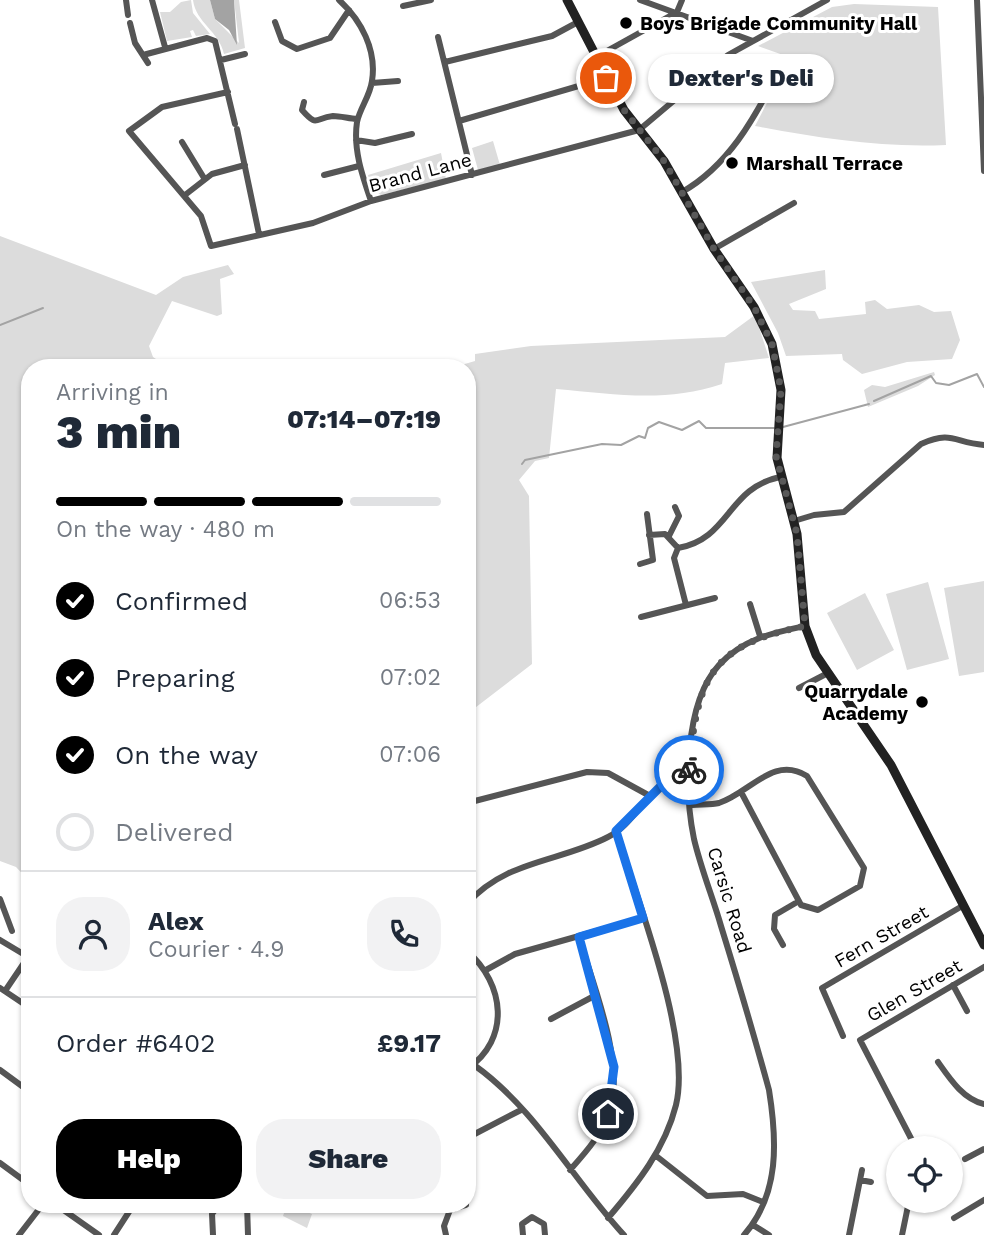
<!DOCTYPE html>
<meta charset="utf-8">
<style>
:root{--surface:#fff;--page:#f2f2f3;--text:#1f2937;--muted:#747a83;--line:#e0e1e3;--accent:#000}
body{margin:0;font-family:"Work Sans",sans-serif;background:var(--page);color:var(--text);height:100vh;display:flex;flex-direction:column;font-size:26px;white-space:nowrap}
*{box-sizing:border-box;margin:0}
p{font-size:23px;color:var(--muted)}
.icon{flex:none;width:38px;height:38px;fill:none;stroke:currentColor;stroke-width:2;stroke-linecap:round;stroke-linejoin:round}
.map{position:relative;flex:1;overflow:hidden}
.side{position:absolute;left:21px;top:359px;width:455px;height:854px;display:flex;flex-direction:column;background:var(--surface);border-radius:28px;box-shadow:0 2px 5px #0004}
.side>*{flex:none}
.controls{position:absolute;left:886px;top:1136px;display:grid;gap:14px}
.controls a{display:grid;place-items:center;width:77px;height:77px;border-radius:50%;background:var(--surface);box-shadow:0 2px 5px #0004;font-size:35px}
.pin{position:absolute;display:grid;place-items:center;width:60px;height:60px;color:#fff;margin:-30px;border:4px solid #fff;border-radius:50%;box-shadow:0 2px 7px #0007}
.courier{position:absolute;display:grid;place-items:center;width:70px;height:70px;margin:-35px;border:5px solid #1a73e8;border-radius:50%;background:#fff;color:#222;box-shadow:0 2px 9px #0007}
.bubble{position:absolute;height:49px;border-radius:24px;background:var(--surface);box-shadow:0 2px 5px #0004;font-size:23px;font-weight:800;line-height:49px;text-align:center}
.overview em{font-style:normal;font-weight:800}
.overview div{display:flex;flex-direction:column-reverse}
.overview{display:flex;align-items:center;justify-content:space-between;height:119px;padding:0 35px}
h1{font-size:46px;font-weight:800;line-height:52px}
.bar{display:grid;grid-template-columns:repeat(4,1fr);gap:10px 7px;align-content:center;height:84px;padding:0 35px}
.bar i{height:9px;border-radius:5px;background:var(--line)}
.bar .on{background:var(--accent)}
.bar p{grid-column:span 4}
.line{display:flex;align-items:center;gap:18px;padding:0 35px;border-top:2px solid var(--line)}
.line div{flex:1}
.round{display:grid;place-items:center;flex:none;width:74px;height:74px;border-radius:28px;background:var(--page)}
ol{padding:0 35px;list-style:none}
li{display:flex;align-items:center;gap:21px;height:77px}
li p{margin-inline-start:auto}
li .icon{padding:7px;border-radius:50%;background:var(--accent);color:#fff;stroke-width:4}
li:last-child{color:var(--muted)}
li i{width:38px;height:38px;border:4px solid var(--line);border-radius:50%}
.button{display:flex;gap:14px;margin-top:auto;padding:14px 35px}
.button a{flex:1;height:80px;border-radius:28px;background:var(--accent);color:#fff;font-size:28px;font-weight:800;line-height:80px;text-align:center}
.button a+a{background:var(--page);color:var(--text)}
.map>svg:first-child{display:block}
.green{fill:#dcdcdc}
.water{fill:#a3a3a3}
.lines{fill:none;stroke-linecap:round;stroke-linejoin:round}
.stream{stroke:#a3a3a3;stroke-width:2}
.minor{stroke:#555;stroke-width:6}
.secondary{stroke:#222;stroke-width:9}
.done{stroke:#595959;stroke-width:7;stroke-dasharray:0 12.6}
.route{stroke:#1a73e8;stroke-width:9}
.poi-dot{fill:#000;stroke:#fff;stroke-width:2.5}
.labels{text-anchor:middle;stroke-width:6;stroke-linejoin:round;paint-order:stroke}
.poi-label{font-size:19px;font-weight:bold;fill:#000;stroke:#fff;text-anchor:start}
.street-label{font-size:19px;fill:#000;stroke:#fff}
</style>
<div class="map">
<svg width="984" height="1235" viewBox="0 0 984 1235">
<rect width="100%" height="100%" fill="#fff"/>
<path class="green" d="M191,0L193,13L210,34L196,36L193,30L190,31L192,37L167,41L160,12H170L181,2Z
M193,0H210L215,19L239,43L234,0H239L245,48L224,54C219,31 196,23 193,0Z
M854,4L938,7L946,145C881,148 819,138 755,126L781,76L786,56L758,46L832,7Z
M493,141L500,165L478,170L472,148Z
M441,153L446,179L381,195L372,189L368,175Z
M0,236L156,295L183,277L228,265L234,274L220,279L222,314L217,316L172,301L149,346L153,357L168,367L30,368V882L16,867L0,861Z
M825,270L826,289L789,304L793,310L815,311L819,319L866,314L865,302L875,300L887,309L919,305L934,312L951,311L960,340L952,359L907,362L862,374L843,360L842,354L786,356L778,333L751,282Z
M755,315L769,358L725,363L722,384C665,403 615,394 556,389L549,458L535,461L519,480L529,496L532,664L467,714V368H451L475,361V354L531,346L725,337Z
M934,372L935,375L918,386L868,407L864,390L872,385L885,387Z
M984,581V672L959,676L944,588Z
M928,582L949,659L907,670L886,594Z
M865,593L894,650L857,670L827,613Z
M287,1204L312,1214L307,1228L283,1216Z"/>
<path class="water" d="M210,0H234L237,45L229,30L215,19Z"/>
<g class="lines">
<path class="stream" d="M0,325L43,308
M874,401L931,376L936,383L949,385L977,374L984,387
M783,427L869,404
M522,464L525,460L602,444L621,445L639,436L645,438L648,428L659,422L682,430L699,421L706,428H774"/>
<path class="minor" d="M126,0L128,15
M152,0L165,47
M339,0C361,20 377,50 372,81C370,96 360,108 357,122C353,149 362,175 371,201
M640,0L753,41
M977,0L984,171
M403,6L431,0
M275,22L282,41L297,49L330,38L349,10
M130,23L135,43L148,63
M438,37L472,175
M143,55L207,38L215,41L235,124
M596,57L677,12L682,0
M221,60L245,54
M445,62L552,36L578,22
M372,83L398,81
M228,92L162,107L129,131L201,216L211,246L313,223L371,201L639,130L728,55L827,0
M304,102L302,110C318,128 314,118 333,116C341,116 350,119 357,119
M459,121L606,78
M237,129L259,234
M356,140L375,143L412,134
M182,142L204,178
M324,175L359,166
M682,192C728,166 754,119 777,74
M185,195L212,174L245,165
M714,249L794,203
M794,521L814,515L844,512L921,444C953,430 954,443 984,445
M649,535L665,534L678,548
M669,536L679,516L675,507
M640,564L653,560L647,514
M750,604L760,636
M686,605L674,558L678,548C730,539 727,488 780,477
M641,617L715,598
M799,688L828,673
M467,803L587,772L608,773L650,796
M692,805C700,804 711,805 719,803C750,793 773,755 807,776L864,868L860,886L818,910L801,905L741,792
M0,899L12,931
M467,904C505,860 560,862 608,837C641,821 645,779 688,780
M0,940L30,958
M783,945L774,929L775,915L799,901
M467,951C505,984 511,1039 467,1069
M486,970L515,954L643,918
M953,985L967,1011
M0,988L30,1008
M5,991L28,957
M551,1019L596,995
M843,1036L822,988L964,905
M938,1062C950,1079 963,1099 984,1104
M474,1065C536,1109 573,1180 624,1235
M0,1070L30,1092
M467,1138L521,1110
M916,1148L860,1040L984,967
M655,1155L707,1196L743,1194L763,1202
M965,1159L984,1149
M0,1163L30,1185
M570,1170C587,1151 604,1132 611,1106C623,1057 593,985 579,937
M860,1180L871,1182
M55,1204L99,1235
M247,1204L248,1235
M608,1218C637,1184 665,1149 676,1105C692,1039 637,899 616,831
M954,1218L984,1200
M753,1225L769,1235
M19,1235L43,1204
M114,1235L134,1204
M213,1235L212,1214L220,1204
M446,1235L444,1226L450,1210L466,1205
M523,1235L522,1224L532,1217L544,1224L545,1235
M744,1235C780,1194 777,1140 769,1090C754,1035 738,981 721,926C713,898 701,869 694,839C684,791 684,703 719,665C743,639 772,633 805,626
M849,1235L862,1170
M902,1235L909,1201"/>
<path class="secondary" d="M567,0L624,110L664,161L714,249L754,307L772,344L781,390L777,458L797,534L805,626L816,655L891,765L984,945"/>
</g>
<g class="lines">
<path class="done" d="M606,78L624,110L664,161L714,249L754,307L772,344L781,390L776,456L797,534L805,626C710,645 697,678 689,770"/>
<path class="route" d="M608,1114L614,1067L579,937L643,918L616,831L663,784L688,780L689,770"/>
</g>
<g class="poi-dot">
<circle cx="626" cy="23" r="7"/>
<circle cx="732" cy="163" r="7"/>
<circle cx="922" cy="702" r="7"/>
</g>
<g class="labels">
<g class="poi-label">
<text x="640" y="30">Boys Brigade Community Hall</text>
<text x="746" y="170">Marshall Terrace</text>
<text x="908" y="698" text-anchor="end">Quarrydale<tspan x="908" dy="22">Academy</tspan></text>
</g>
<g class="street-label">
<text transform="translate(420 172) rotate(-15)" y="7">Brand Lane</text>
<text transform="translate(730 900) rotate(73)" y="7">Carsic Road</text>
<text transform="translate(881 936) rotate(-30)" y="7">Fern Street</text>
<text transform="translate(914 990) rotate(-30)" y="7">Glen Street</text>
</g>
</g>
</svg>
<div class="controls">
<a><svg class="icon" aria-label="locate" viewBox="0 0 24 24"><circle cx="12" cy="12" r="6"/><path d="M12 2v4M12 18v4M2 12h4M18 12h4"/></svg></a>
</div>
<div class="pin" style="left:606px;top:78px;background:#ea580c"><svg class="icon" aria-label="bag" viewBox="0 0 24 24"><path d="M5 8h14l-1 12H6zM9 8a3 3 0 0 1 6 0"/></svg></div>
<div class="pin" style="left:608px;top:1114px;background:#1f2937"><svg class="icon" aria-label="home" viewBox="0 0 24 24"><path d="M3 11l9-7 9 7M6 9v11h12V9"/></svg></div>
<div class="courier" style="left:689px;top:770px"><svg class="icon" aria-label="bike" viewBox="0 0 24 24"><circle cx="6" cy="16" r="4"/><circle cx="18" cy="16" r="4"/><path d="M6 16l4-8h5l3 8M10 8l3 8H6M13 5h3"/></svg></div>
<div class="bubble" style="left:648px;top:54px;width:186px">Dexter's Deli</div>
<section class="side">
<div class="overview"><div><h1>3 min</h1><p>Arriving in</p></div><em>07:14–07:19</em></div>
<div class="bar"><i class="on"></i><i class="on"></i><i class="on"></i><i></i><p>On the way · 480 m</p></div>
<ol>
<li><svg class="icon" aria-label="check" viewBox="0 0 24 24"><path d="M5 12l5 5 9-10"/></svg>Confirmed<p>06:53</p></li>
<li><svg class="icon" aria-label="check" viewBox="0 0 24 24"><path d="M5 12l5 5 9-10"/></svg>Preparing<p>07:02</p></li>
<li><svg class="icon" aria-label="check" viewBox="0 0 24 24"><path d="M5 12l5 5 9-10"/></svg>On the way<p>07:06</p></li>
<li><i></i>Delivered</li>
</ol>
<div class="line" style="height:126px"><a class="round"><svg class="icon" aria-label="person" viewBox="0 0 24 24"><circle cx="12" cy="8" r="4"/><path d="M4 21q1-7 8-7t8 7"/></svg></a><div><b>Alex</b><p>Courier · 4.9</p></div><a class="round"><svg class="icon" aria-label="phone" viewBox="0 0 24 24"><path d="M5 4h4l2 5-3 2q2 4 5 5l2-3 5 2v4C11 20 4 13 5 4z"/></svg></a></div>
<div class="line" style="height:91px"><div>Order #6402</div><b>£9.17</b></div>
<div class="button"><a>Help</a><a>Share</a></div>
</section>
</div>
